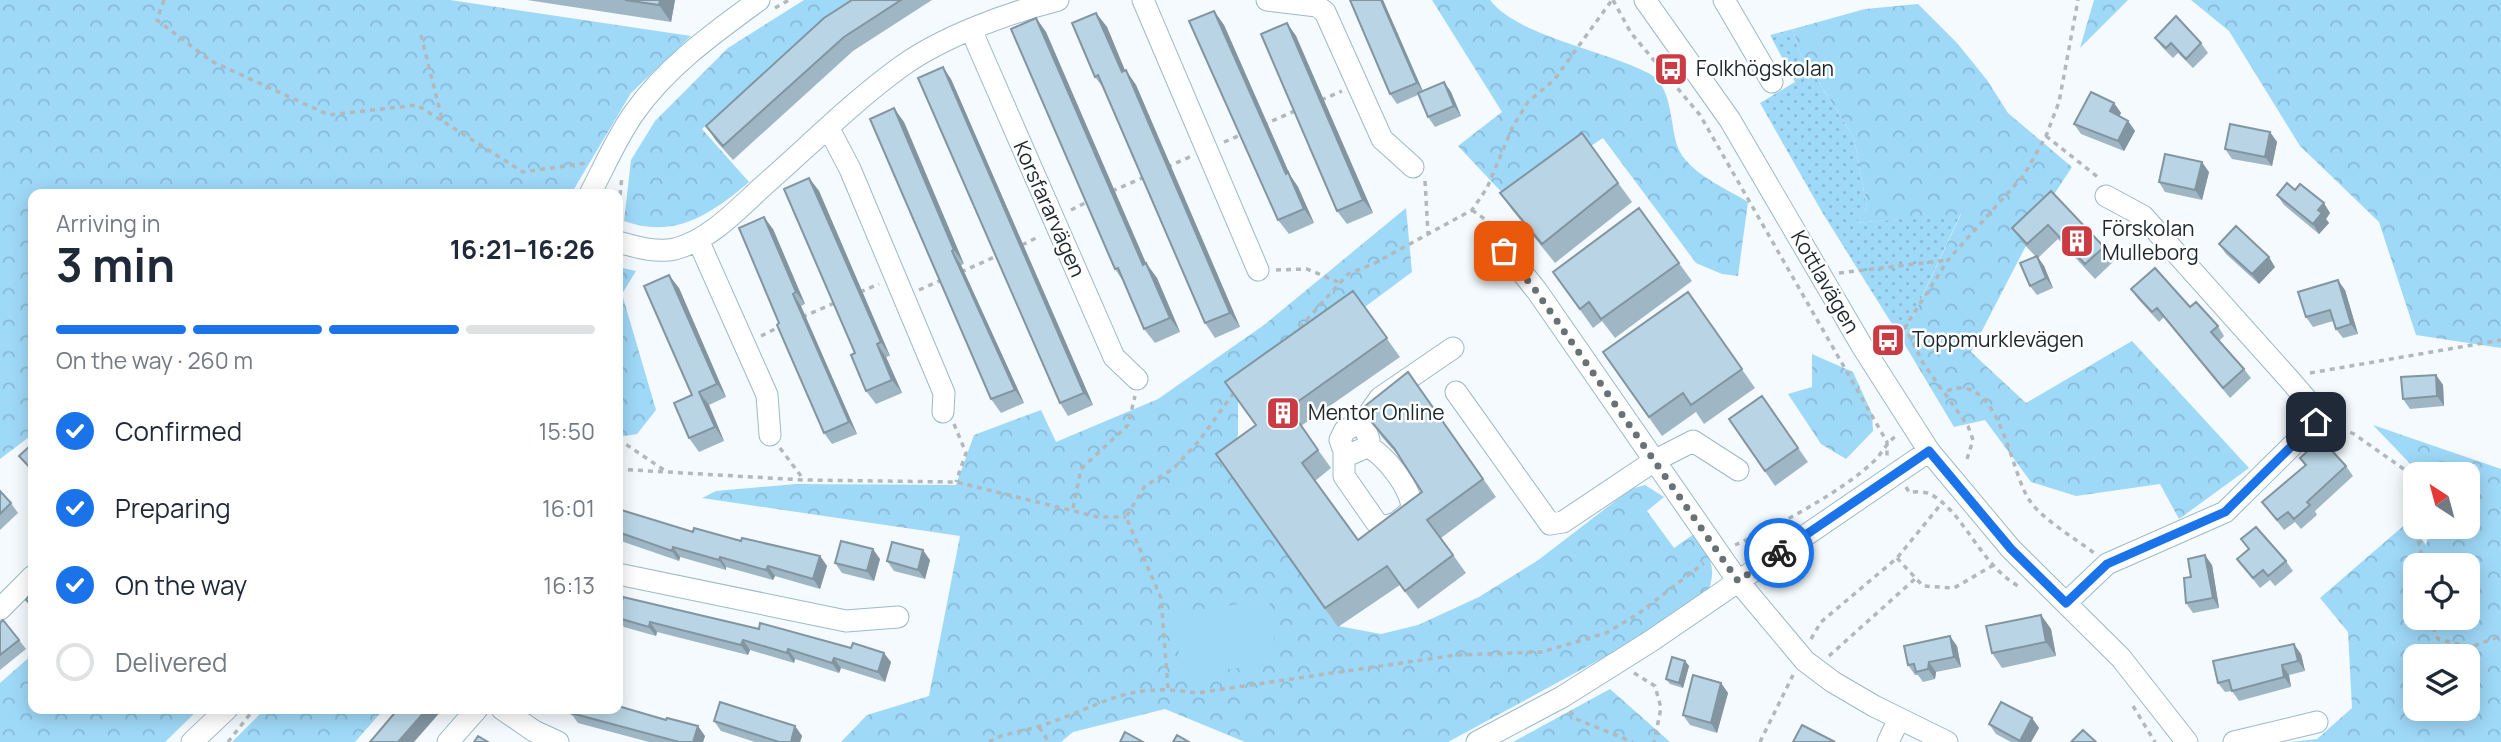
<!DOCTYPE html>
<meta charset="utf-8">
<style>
:root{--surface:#fff;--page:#f2f2f3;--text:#1f2937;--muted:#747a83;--line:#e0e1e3;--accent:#1a73e8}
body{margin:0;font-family:Manrope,sans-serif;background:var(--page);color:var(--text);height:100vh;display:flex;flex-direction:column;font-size:26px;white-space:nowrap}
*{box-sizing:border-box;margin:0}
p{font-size:23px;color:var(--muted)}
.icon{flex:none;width:38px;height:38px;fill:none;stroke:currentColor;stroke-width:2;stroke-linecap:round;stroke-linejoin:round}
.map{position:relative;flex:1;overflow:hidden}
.side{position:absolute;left:28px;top:189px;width:595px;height:525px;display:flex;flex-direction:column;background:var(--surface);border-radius:14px;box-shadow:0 4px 18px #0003}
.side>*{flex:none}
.needle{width:46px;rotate:324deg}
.buttons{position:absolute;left:2403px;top:462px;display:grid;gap:14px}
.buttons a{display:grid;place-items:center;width:77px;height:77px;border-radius:14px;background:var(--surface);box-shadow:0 4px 18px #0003;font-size:35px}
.pin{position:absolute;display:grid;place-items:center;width:60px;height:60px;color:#fff;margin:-30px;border-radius:14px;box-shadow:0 4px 10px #0006}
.courier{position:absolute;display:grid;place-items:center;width:70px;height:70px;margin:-35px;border:5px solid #1a73e8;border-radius:50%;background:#fff;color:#222;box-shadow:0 2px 9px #0007}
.overview em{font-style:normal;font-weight:700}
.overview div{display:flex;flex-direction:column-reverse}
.overview{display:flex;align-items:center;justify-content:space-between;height:119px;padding:0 28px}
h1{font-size:46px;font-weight:700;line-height:52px}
.bar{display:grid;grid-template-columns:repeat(4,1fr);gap:10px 7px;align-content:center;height:84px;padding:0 28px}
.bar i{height:9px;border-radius:5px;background:var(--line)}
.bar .on{background:var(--accent)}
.bar p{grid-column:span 4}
ol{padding:0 28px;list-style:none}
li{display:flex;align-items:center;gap:21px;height:77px}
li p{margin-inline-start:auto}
li .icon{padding:7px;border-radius:50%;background:var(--accent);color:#fff;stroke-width:4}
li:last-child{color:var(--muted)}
li i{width:38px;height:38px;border:4px solid var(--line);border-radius:50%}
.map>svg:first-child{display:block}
.grass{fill:url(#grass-dots)}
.forest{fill:url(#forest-crowns);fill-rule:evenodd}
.pitch{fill:#9fd9f8}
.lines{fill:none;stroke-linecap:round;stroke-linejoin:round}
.minor-casing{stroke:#9db9c8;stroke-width:23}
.path{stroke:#b1b9bd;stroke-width:3.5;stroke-dasharray:5 5;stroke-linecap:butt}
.minor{stroke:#fff;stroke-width:21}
.wall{fill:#9fb7c5}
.shaded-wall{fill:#8295a0}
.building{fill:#b9d5e5;stroke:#8295a0;stroke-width:2}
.done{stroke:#687276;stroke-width:7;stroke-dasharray:0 12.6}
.route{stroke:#1a73e8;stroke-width:9}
.labels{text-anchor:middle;stroke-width:5;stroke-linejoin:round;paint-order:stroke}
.poi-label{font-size:21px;fill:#1d282e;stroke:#fff;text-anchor:start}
.street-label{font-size:21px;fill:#1d282e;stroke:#fff}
</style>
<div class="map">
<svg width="2501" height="742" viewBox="0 0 2501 742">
<defs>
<pattern id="grass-dots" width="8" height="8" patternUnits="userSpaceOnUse" patternTransform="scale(1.75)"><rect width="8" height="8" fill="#9fd9f8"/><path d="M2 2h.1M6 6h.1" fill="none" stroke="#88bad5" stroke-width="1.8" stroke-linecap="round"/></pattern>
<pattern id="forest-crowns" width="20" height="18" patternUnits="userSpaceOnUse" patternTransform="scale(1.75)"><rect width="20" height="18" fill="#9fd9f8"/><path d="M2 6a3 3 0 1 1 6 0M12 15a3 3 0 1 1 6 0" fill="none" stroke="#88bad5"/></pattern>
</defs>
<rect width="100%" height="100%" fill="#f4fafd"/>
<path class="grass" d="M1793,29L1799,51L1854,138L1867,208L1857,223L1961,213L1902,340L1822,212L1760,103L1795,82L1770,35Z"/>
<path class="forest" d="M0,0H450L691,36L631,93L571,194H33V434L0,459Z
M804,0H859L825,21L702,129L749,182C710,215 675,239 624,221L631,160L655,121L728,48Z
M1432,0H1490C1518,37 1609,51 1650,74C1675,88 1669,133 1680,152C1693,175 1727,189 1748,202L1738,276L1722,274L1696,263L1603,138L1509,200L1458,146L1502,112Z
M2094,0H2128L2080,48Z
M2191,0H2501V348L2416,335L2379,222L2300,146L2229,31Z
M1918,4L1957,43L1987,80L2008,113L2072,167L2047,205L1971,352L2026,403L2132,341L2249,468L2179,519L2160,484L2076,496L2031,482L1985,420L1954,427L1902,340L1961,214L1856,223L1867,208L1854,138L1799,51L1793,29L1865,9Z
M1406,208L1412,272L1238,401V435L1229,473L1338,626L1381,634L1418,625L1479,597L1537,561L1631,489L1645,485L1664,497L1647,511L1674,548L1694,534C1710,554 1718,569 1707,594L1612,653L1448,742H1245L1165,709L1073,732L1061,742H841L867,715L929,696L960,536L702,498L716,491L796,484L956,485L974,435L1041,410L1056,442L1158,399L1264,325Z
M618,267L636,271L622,294L656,410L637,434L618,437Z
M1812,354L1853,372L1872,414L1873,431L1846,459L1821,444L1788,394L1812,387Z
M2373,425L2501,469V742H2291L2317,739L2352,708L2348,632L2320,598L2408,522L2426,545L2431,527H2468V474H2420ZM2415,565H2468V618H2415ZM2415,656H2468V709H2415Z
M33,654V709H199L165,742H0V683Z
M1610,689L1670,742H1513Z
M265,709H384L355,742H232Z"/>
<path class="pitch" d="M1269,600L1277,663L1182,675L1173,613Z"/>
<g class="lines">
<g class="minor-casing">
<path id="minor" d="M1143,0L1258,270
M1267,0L1317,6L1325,12L1382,139L1413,167
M1645,0L1730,120L1862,346L1929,451L2011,549L2121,658L2187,742
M1724,0L1772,82
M972,32L1114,357L1137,379
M829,129L850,169L944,393L943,412
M590,194C604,167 617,137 634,113C667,66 714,33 759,0
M698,240L767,395L770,435
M618,242C636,247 656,253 675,249C709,240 736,211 761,188C808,147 852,102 902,66C944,36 1008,13 1058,0
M1505,251L1537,291L1738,581L1805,661L1833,682L1874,706L1947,742
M1456,392L1550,524L1563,522L1654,461L1693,441L1738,470
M1363,422L1369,440L1367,447L1351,454L1344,451L1340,440L1345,430L1363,422L1380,398L1453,348
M1344,451V476L1376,522L1383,527L1396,523L1411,511C1416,494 1383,451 1367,447
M618,574L846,621L898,617
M2066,603L2107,564L2225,512L2316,422L2307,400L2289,379L2143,216L2106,196
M0,609L33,576
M502,709L534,731L558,742
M192,742L227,709
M448,742L477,709
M1477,742L1562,697L1651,641L1929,451
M1888,742L1899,719
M2234,742L2317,722"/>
</g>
<path class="path" d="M164,0L157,20L211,61L329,115L417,105L523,172L586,163
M1613,0L1631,33L1700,115L1887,442V457
M775,8L789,0
M421,35L442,119
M1321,100L1342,91
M1263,125L1297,110
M2046,136L2099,178
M1224,142L1243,134
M1167,167L1192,156
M1425,181L1428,233
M1112,191L1147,176
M1071,210L1089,201
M1472,210L1493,225L1498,235
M618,215L622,176
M1022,245L1040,236
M1276,270L1307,269L1338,282
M961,272L999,255
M1839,273L1948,260
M919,290L944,279
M860,292L879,284
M802,317L837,302
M1293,335L1348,274L1375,263L1472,210L1487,188L1513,126L1528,102L1554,80L1612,0
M761,336L779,327
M1878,339L1905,327
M2310,373L2501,340
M1947,391C2000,369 2010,474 2030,501C2042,519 2076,539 2094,553
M954,424L966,453L956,482
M2332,424L2354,434L2415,477
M618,439L667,472L804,480L956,482L1098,517H1126
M780,448L804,480
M1967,459L1973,440L1968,426L1923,363L1905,327L1948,260L2024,175L2046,136L2059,102L2078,0
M618,469L665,472
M1906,487L1909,492C1915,492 1924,491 1930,494C1965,512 1981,568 2022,588
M1073,508L1081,469L1128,425L1135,396
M1735,545C1774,528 1841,492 1872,463C1882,454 1886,443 1897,435
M1897,558L1923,586L1954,588L1992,566
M2419,565L2421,550L2417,537L2421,527
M2429,618L2438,639L2471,647L2501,636
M1811,639L1821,622L1897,558L1942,503
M1829,656L1916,578
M1634,673L1655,686L1661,708L1654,742
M1168,688L1161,598L1126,517L1145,486L1173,469L1199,441L1235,391
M2133,706L2155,742
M1570,711L1576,719L1633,742
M1039,727L1049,742
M228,742L254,709
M989,742C1005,732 1023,732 1040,726C1102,706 1126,681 1196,693L1456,655L1542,652L1606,633L1638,614L1704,563
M1760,742L1793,675"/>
<use href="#minor" class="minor"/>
</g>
<path class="wall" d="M527,0H675L671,22Z
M852,0H932L853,51L733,160L716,141L706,126Z
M1383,0L1423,91L1444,82L1451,92L1461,116L1435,127L1428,117L1418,95L1397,104L1390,94Z
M1214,11L1224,25L1290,175L1298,187L1314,223L1289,234L1278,220Z
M1096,13L1107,27L1125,71L1136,85L1240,327L1215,338L1205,323L1105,90L1095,77Z
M1036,18L1046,32L1146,263L1157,278L1180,332L1155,343L1144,329L1125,284L1115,269Z
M1287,23L1296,36L1373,213L1347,224L1337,211Z
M2155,38L2201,43L2208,53L2193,68L2178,53L2173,58L2162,47Z
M951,79L1093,405L1068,416L1060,403Z
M2114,103L2121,113L2119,116L2128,121L2135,131L2124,151L2081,134L2074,124Z
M904,122L964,264L961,265L1024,403L1001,413L991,399Z
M2270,132L2277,142L2272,166L2232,159L2225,149Z
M1582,133L1632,202L1555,263L1513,211L1500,193Z
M2209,172L2202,200L2165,192L2159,182Z
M809,178L819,191L890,356L886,357L902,393L876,404L866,391L855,353Z
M2295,190L2330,213L2326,219L2329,223L2319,234L2284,205L2277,195Z
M2051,191L2104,247L2114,261L2095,279L2058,239L2038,258L2044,266L2053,288L2037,295L2030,286L2036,257L2022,242L2012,228Z
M1639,208L1692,281L1615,338L1602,321L1593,328L1553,272Z
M773,229L805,304L801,306L857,434L832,444L824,433L779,323Z
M2219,244L2275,267L2259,284L2226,254Z
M679,288L726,397L709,405L724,441L699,452L689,438L692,395Z
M2131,289L2190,307L2218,326L2224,336L2219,341L2244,369L2251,378L2230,398L2164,317L2159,322L2138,299Z
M2345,290L2358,334L2343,338L2336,329L2333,321L2313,327L2306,317Z
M1353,291L1400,357L1301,426L1331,468L1315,481L1358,540L1422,492L1403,461L1382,437L1369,419L1408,372L1496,497L1441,538L1466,573L1418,609L1400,585L1338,627L1216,454L1256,425Z
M1688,292L1755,388L1704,424L1696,412L1662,436L1603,352Z
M2436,375L2443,385L2444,406L2410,409L2403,399Z
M1762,396L1808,462L1775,486L1729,419Z
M2300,458L2346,466L2353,476L2315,511L2317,515L2301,529L2295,522L2284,530L2262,502L2305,466Z
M0,491L11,503L18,513L0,530Z
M618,509L693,532L820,556L827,566L820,589L775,576L773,580L726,567V570L680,557L679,561L618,540Z
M2241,539L2286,561L2293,571L2275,586L2270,580L2260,588L2237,559L2248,549Z
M880,559L874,581L842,573L835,563Z
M930,560L925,579L894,571L887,561Z
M2212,565L2219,608L2193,613L2186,603L2191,577Z
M618,615L891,662L885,682L841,668L839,673L795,659L794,663L750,650L748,655L657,632L656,636L624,627L618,618Z
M2041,615L2051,629L2056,656L2002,668L1992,653Z
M0,623L19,640L26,649L0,670Z
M1957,646L1961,667L1936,672L1935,679L1923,682L1918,675H1915L1908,665Z
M2301,654L2305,671L2289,675L2291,687L2239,701L2232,691L2225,692L2218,683Z
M1685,661L1689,666L1683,688L1670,684L1666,679Z
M1721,683L1728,693L1717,733L1690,725L1683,715Z
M562,709H618L705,736L703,742H649L578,723L573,716Z
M2032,718L2039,728L2031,742H2011L1996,734L1989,724Z
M714,721L795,726L802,736L800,742H755L721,731Z"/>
<path class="shaded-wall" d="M660,0H675L671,22L659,5Z
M1381,0H1383L1423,92L1417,83Z
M1214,11L1224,25L1290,175L1298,187L1314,223L1304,209L1286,174Z
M1096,13L1107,27L1132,87L1122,72Z
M1036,18L1046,32L1148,268L1146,263L1157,278L1180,332L1170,318L1143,265Z
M1287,23L1296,36L1373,213L1363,200Z
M943,67L951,79L1093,405L1084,393Z
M1126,70L1136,85L1240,327L1230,313Z
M1444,82L1451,92L1461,116L1454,106Z
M2114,103L2121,113L2117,121L2110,111Z
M894,108L904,122L964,264L954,250Z
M2128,121L2135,131L2124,151L2118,141Z
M2270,132L2277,142L2272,166L2265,157Z
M2202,162L2209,172L2202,200L2195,190Z
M809,178L819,191L890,356L881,342Z
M2324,203L2330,213L2326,219L2329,223L2319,234L2313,224L2318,210Z
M764,217L773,229L805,304L796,292Z
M952,251L961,265L1024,403L1015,390Z
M2037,256L2044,266L2053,288L2046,278Z
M2269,257L2275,267L2259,284L2252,274Z
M669,275L679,288L726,397L717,384Z
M2338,280L2345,290L2358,334L2351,324Z
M793,294L801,306L857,434L849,422Z
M877,344L886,357L902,393L892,380Z
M2436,375L2443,385L2444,406L2437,396Z
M699,392L709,405L724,441L715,427Z
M673,547L680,557L679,561L672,551Z
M873,549L880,559L874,581L867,571Z
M923,550L930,560L925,579L918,570Z
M2205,555L2212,565L2219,608L2213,598Z
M820,556L827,566L820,589L813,579Z
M720,557L726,567V570L719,560Z
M768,566L775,576L773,580L766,570Z
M2041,615L2051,629L2056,656L2046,642Z
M650,622L657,632L656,636L649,627Z
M1950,636L1957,646L1961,667L1954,657Z
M743,640L750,650L748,655L741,645Z
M2294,644L2301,654L2305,671L2298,661Z
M788,649L795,659L794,663L787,653Z
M884,653L891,662L885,682L878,672Z
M834,658L841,668L839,673L832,663Z
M1685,661L1689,666L1683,688L1679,683Z
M1929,662L1936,672L1935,679L1928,669Z
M2282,665L2289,675L2291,687L2284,677Z
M1721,683L1728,693L1717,733L1711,723Z
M427,709H443L414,742H398Z
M2032,718L2039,728L2031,742H2020V741Z
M698,726L705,736L703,742H693Z
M795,726L802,736L800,742H791Z"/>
<path class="building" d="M625,0H660L659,5Z
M852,0H901L844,37L723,146L706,126L824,18Z
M1350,0H1381L1417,83L1390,94Z
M1214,11L1286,174L1288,172L1304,209L1278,220L1189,21Z
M1096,13L1122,72L1126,70L1230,313L1205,323L1098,75L1095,77L1072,23Z
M2176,16L2201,43L2186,59L2171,43L2166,48L2155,38Z
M1036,18L1143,265L1146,263L1170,318L1144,329L1118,268L1115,269L1011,29Z
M1287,23L1363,200L1337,211L1261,34Z
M943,67L1084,393L1060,403L918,78Z
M1444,82L1454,106L1428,117L1418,93Z
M2091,92L2114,103L2110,111L2128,121L2118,141L2074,124Z
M894,108L954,250L952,251L1015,390L991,399L870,119Z
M2230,124L2270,132L2265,157L2225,149Z
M1582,133L1618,183L1542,244L1500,193Z
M2165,154L2202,162L2195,190L2159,182Z
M809,178L881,342L877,344L892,380L866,391L851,355L855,353L784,189Z
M2287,183L2295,190L2300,184L2324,203L2318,210L2322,213L2313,224L2277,195Z
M2051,191L2104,247L2085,264L2048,225L2027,244L2012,228Z
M1639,208L1679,263L1601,319L1589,302L1580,309L1553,272Z
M764,217L796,292L793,294L849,422L824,433L777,325L779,323L739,228Z
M2236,226L2269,257L2252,274L2219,244Z
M2037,256L2046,278L2030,286L2020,263Z
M2155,268L2190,307L2196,302L2218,326L2211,332L2244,369L2223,388L2157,308L2152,312L2131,289Z
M669,275L717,384L699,392L715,427L689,438L674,403L692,395L644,286Z
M2338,280L2351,324L2336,329L2330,310L2306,317L2298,292Z
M1353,291L1387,338L1289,408L1318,450L1302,463L1358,540L1422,492L1394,448L1369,419L1365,406L1408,372L1483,479L1427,520L1453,555L1405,591L1387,566L1325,608L1216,454L1256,425L1225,382Z
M1688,292L1742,369L1691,405L1683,393L1649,417L1603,352Z
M2436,375L2437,396L2403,399L2401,377Z
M1762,396L1798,448L1765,471L1729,419Z
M2321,439L2346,466L2307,502L2310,505L2294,519L2288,512L2277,520L2262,502L2306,465L2300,458Z
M33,443V471L19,456Z
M0,491L11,503L0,514Z
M618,509L693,532L694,528L741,541L742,538L820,556L813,579L768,566L766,570L720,557L719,560L673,547L672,551L618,532Z
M2256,527L2286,561L2268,576L2263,570L2253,578L2237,559L2249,549L2241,539Z
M841,541L873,549L867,571L835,563Z
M892,542L923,550L918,570L887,561Z
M2205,555L2213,598L2186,603L2184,578L2191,577L2188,559Z
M33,590V607L26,600Z
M623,597L759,629L760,623L851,648L853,643L884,653L878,672L834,658L832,663L788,649L787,653L743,640L741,645L650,622L649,627L618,618Z
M2041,615L2046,642L1992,653L1986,626Z
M3,620L19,640L0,655V623Z
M1950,636L1954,657L1929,662L1928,669L1916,672L1914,664L1908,665L1904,646Z
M2294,644L2298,661L2282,665L2284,677L2232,691L2229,680L2218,683L2213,661Z
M1672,657L1685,661L1679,683L1666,679Z
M1693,675L1721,683L1711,723L1683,715Z
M720,702L795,726L791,742H779L714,721Z
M2001,702L2032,718L2020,741L1989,724Z
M618,706L666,720L667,718L698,726L693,742H679L571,713L572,710L571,709H618Z
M398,709H427L398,742H370Z
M1802,725L1835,742H1793Z
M2083,730L2096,742H2071Z
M1125,732L1143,742H1120Z
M1177,735L1189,742H1173Z
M478,736L488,742H474Z"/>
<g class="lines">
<path class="done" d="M1504,251L1536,291L1738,581L1779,553"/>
<path class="route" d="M1779,553L1929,451L2011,549L2066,603L2107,564L2225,512L2316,422"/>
</g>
<defs>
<g id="bus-square" transform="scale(1.75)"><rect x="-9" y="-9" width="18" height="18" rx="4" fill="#cb3b43" stroke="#fff"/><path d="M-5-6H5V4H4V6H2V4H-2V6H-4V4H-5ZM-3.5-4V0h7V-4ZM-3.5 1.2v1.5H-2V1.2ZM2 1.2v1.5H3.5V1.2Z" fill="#fff"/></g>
<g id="building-square" transform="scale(1.75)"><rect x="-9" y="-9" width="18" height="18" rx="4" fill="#cb3b43" stroke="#fff"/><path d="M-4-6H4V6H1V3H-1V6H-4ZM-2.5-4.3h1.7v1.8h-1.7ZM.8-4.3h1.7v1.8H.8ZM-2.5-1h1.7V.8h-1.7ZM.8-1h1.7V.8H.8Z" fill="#fff"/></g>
</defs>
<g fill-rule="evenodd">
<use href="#bus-square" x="1671" y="69"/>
<use href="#building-square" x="2077" y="241"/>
<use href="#bus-square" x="1888" y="340"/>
<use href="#building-square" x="1283" y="413"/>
</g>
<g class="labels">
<g class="poi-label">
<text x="1696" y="76">Folkhögskolan</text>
<text x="2102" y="236">Förskolan<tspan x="2102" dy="24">Mulleborg</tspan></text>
<text x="1912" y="347">Toppmurklevägen</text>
<text x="1308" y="420">Mentor Online</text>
</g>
<g class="street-label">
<text transform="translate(1049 209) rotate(66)" y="7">Korsfararvägen</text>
<text transform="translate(1825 282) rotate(60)" y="7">Kottlavägen</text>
</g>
</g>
</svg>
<div class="buttons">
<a><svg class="needle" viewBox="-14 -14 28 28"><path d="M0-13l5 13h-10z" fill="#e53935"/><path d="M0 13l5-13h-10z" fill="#747a83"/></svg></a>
<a><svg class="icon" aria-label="locate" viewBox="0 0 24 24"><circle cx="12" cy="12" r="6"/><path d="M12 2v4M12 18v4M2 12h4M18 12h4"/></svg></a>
<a><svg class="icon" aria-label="layers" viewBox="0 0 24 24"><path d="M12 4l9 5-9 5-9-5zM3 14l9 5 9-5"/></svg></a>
</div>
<div class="pin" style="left:1504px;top:251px;background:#ea580c"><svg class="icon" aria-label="bag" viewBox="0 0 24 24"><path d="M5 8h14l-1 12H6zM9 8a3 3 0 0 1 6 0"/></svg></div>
<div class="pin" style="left:2316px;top:422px;background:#1f2937"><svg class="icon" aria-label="home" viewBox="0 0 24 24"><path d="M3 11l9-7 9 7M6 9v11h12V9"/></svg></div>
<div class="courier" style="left:1779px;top:553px"><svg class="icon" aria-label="bike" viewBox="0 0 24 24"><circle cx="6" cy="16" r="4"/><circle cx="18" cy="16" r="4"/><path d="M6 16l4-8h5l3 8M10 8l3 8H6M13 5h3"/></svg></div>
<section class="side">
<div class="overview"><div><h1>3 min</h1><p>Arriving in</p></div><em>16:21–16:26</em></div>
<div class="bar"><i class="on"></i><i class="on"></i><i class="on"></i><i></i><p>On the way · 260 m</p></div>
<ol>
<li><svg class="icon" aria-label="check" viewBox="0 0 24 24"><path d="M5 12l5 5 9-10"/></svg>Confirmed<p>15:50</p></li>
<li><svg class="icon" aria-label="check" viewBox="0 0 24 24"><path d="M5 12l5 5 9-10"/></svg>Preparing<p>16:01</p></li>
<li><svg class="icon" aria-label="check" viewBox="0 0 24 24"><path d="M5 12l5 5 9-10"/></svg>On the way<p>16:13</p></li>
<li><i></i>Delivered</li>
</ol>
</section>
</div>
